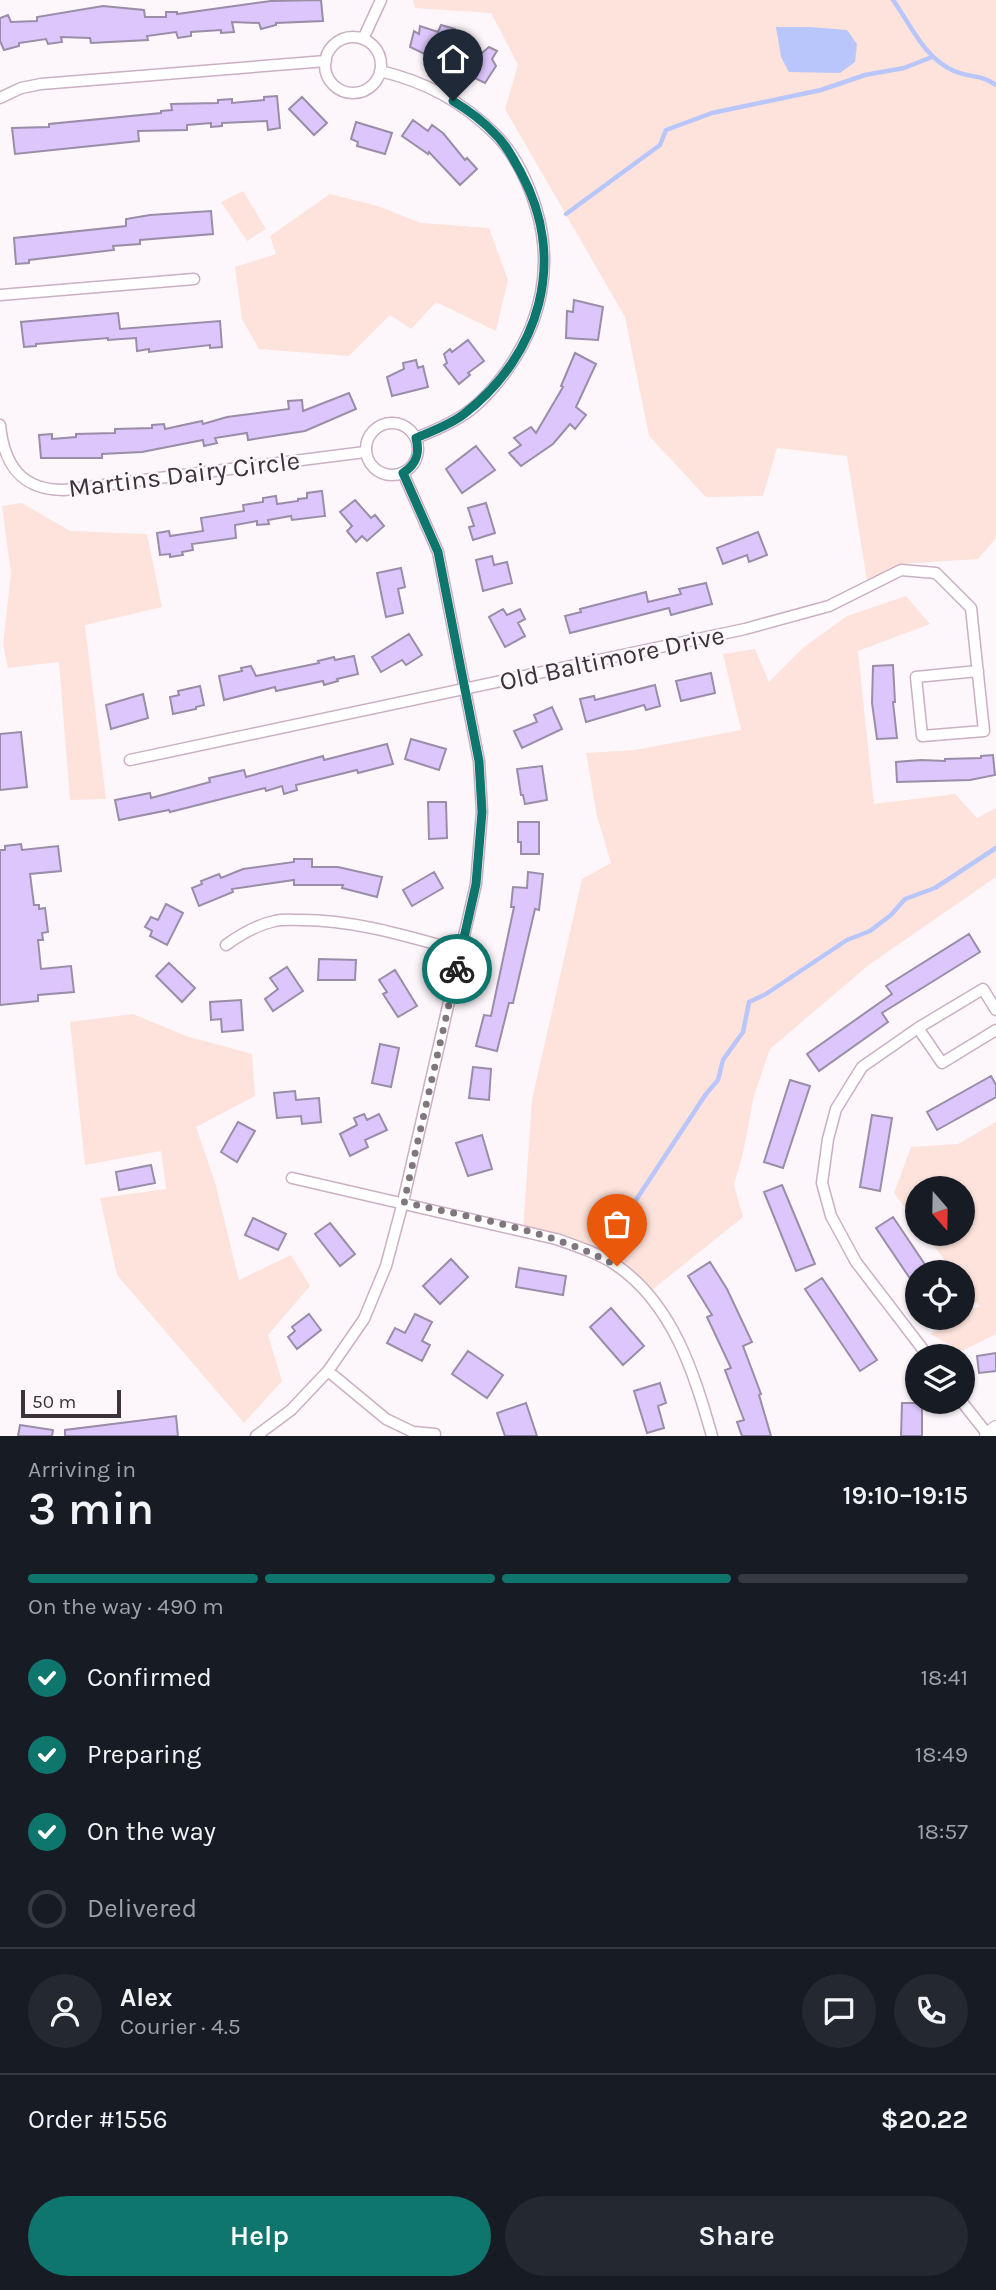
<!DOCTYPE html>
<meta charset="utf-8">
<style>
:root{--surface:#171b24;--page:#242831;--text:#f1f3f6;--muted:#9ea1a6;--line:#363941;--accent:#0f766e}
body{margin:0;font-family:Karla,sans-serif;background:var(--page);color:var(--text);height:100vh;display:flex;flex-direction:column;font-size:26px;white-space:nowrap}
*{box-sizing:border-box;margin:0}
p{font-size:23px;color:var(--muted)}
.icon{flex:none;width:38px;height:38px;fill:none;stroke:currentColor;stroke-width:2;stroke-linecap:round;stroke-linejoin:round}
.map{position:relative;height:1436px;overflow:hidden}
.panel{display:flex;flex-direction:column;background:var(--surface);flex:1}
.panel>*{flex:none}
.needle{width:46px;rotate:160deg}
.tools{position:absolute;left:905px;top:1176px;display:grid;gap:14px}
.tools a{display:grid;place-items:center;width:70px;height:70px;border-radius:50%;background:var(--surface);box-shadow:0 2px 5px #0004;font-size:35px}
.scale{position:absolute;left:21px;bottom:18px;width:100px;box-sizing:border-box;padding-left:7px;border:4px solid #3d323a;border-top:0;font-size:19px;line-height:24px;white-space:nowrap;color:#3d323a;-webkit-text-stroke:5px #fdf7fb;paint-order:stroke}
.pin{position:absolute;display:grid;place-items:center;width:60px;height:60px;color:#fff;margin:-72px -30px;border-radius:50% 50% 50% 0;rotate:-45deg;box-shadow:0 0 7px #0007}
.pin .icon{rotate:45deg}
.courier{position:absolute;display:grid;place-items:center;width:70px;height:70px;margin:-35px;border:5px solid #0f766e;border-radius:50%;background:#fff;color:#222;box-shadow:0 2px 9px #0007}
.summary em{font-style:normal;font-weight:600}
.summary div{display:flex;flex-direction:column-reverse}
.summary{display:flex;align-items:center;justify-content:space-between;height:119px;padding:0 28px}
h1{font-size:46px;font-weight:600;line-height:52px}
.bar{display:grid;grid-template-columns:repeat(4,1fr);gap:10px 7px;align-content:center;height:84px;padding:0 28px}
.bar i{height:9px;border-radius:5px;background:var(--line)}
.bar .current{background:var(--accent)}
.bar p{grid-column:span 4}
.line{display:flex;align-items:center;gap:18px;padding:0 28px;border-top:2px solid var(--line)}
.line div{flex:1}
.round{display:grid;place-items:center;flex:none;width:74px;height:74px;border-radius:37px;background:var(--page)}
ol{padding:0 28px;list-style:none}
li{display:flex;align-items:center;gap:21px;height:77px}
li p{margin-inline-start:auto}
li .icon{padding:7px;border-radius:50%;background:var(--accent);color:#fff;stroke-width:4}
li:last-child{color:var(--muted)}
li i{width:38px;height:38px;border:4px solid var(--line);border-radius:50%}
.cta{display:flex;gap:14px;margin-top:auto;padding:14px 28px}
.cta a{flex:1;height:80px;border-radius:42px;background:var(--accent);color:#fff;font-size:28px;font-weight:600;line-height:80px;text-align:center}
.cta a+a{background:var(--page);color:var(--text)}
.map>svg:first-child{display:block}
.green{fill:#fde3db}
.water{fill:#b9c6fb}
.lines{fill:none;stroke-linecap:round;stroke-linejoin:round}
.stream{stroke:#b9c6fb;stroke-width:4.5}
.building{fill:#ddc6fb;stroke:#998da8;stroke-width:2}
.street-casing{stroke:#cbafc3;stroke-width:13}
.secondary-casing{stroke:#cbafc3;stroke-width:18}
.street{stroke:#fff;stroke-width:10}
.secondary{stroke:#fff;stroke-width:16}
.done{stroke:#80777e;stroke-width:7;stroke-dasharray:0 12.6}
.route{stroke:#0f766e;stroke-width:9}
.labels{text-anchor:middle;stroke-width:5;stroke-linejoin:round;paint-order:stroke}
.street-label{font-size:26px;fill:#3d323a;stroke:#fdf7fb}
</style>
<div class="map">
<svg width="996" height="1436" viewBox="0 0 996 1436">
<rect width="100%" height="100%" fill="#fdf7fb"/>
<path class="green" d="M413,0H996V538L978,559L900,564L868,587L847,456L777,448L763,496L706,497L649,436L625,317L505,109L518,65L491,13L415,8Z
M243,191L266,229L247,241L221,202Z
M330,194L378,206L421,223L489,228L508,280L496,331L436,302L411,329L390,315L349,356L259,349L242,319L235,267L276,254L270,236Z
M22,503L70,531L147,534L162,607L85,625L106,799L70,800L59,662L8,668L3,645L11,573L2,506Z
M906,596L930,624L858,651L874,804L955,794L977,818L996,808V877L870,964L770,1049L754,1096L743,1153L734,1185L743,1217L647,1294L617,1266L523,1230L532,1100L582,879L611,863L597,816L586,753L635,750L741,730L723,654L755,649L769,682L804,647L847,616Z
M133,1014L186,1036L252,1054L255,1096L196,1127L215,1182L239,1280L291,1255L310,1286L268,1335L282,1381L244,1423L117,1275L100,1198L166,1189L161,1151L85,1165L70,1022Z
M996,1122V1334L962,1351L930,1334L958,1318H962L963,1315L979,1306L963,1284L962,1272H954L925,1234H962V1188H917V1224L894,1193L911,1147L958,1144Z"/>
<path class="water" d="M776,27H810L847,30L857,44L855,62L840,73L789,72L781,57Z"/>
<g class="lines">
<path class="stream" d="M893,0C911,25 924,58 954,71C970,78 981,74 996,85
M566,214L660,145L666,130L712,113L821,90L865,75L904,68L932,57
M632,1206L706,1094L718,1080L723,1060L743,1032L749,1002L766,994L847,940L870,931L891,915L905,899L935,888L996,848"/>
</g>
<path class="building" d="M321,0L323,21L276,23V25L261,29L259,23L232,22L234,32L221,33V30L191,32V36L178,38L176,32L147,36L148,40L91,43L90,38L61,37L62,42L48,44L46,39L19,43V46L4,50L0,41V18L8,15L11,22L37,21V17L103,6L144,10L145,17H166V12H177V14L271,1Z
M441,25L455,29L449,44L482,53L489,47L497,51L492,59L496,66L485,83L410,47L414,31L419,34L420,26L438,32Z
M277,96L280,128L268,130L267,121L222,123V126L211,127V123L187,125V130L138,131L139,141L15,154L12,128L49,127V124L161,113V111L172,110L171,104L218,103V100L232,99V103L264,100V97Z
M302,97L327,123L314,135L289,109Z
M413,120L428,131L432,125L443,133L465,160L467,158L477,169L460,185L429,152L428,154L402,136Z
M356,122L392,133L385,154L357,146L358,142L351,139Z
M211,211L213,234L140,240V244L113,246L114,250L29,260V263L16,264L14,238L126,226V219L150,215Z
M574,300L603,307L598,340L566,338L567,311L573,312Z
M118,313L120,329L220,321L222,347L210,348V345L149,352V349L137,351L136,338L108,340V338L36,344V346L24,347L21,322Z
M468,340L484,361L468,373L470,375L459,384L444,365L447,363L444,354L450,349L452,352Z
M575,353L596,364L576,407L586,415L575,429L570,424L553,444L521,466L509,453L521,445L514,438L531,427L536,433L563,387L561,386Z
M416,360L418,368L423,366L428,387L392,396L387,377L404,369L403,363Z
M349,393L356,409L305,431L248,440L247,433L215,438L217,443L204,446L203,440L142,452L102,454V458H41L39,435L52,434V439L76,437V434L115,433V429L152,428V425L164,424L165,429L202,421L203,424L227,417L289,409L288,401L302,400L303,411Z
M476,446L495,470L462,493L446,469Z
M322,491L325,516L292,520L291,516L268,520L269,524L257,525V521L235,525L236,538L192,544L193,550L182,552L183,555L170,557V554L160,555L157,533L169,531L170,536L203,531L201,518L244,511L243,505L263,502V498L276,496L277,504L298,501V499L307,498V493Z
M355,500L371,518L375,515L384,526L367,541L362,536L356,542L347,531L352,526L340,512Z
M486,503L495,533L473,540L469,527L474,526L468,508Z
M758,532L767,555L749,562L747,555L723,564L717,548Z
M492,556L494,565L507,562L512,583L483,591L476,560Z
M401,568L405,587L398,589L403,613L386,617L377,573Z
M706,583L712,604L671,615L669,608L570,633L565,616L581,612L580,609L646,592L648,602L681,594L679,589Z
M503,609L507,615L520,609L525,619L518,623L525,636L505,647L489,617Z
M409,634L422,655L406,665L402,660L381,672L372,657Z
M354,656L358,674L337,679L338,681L324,685L323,681L276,691L275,687L224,700L219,676L242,671L241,668L251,666L256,676L319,663L318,661L334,657L335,660Z
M893,665L895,702H893L897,738L877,739L872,703L873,666Z
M711,673L715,693L681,701L676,681Z
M655,685L660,706L646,710L644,705L586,722L580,699L594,696L595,700Z
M200,686L204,705L196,707V709L173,714L170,697L179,695L178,691Z
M143,694L148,718L111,729L106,705Z
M552,707L562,729L522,748L514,731L537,722L534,715Z
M21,732L27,787L0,790V734Z
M411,739L446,749L439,770L405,759Z
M387,744L393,764L358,773L357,770L296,785L297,790L284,794L282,786L266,791L265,788L170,812L169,810L119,820L115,800L150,793L151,798L210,782L209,778L244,770L246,777L323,756L324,760Z
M993,755L995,775L970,780L897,782L896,762L921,760L945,761V759L981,758V756Z
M542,766L547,800L525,804L523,795H521L517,769Z
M428,802H446L447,838L429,839Z
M518,822H539V854H521V842H518Z
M21,844L22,850L58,846L61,871L30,874L34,905H39V909L45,908L48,932L42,933L43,940H38L41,969L71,966L74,992L38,995V1001L0,1005V850H5V846Z
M294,859H312V867H338L382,877L377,897L342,888L343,885H294V880L232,889L233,892L199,906L192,888L202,884L201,881L219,874L221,878L243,869L294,862Z
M434,872L443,888L412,906L403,890Z
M528,872L543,874L539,910L535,909L513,1003H509L497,1051L476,1046L484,1015L491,1016L514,907H511L513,887L527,888Z
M166,904L183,913L167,945L150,936L152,931L145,927L151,917L158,920Z
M969,934L980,952L882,1013L888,1022L819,1071L807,1054L892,994L886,986Z
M319,959L356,960L355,980H318Z
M169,963L195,988L182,1002L156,976Z
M287,967L303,991L273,1011L265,999L278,989L270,978Z
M395,970L417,1006L398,1017L383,994L387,992L379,980Z
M241,1000L243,1030L222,1032L221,1019L211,1020L210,1002Z
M380,1044L399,1048L391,1087L372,1083Z
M473,1067L491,1069L489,1100L469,1098Z
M991,1076L996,1085V1097L937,1130L927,1112Z
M790,1080L810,1086L783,1168L764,1162Z
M295,1091L296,1100L319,1098L321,1122L302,1124L301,1116L277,1118L274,1093Z
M364,1114L367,1120L379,1114L387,1130L365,1140L368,1147L350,1156L340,1134L357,1125L354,1118Z
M872,1115L892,1118L880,1191L860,1187Z
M238,1122L255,1131L237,1162L221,1152Z
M482,1135L492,1169L468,1176L456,1143Z
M151,1165L155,1183L119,1190L116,1172Z
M782,1185L815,1264L796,1271L764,1192Z
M893,1217L930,1272H917V1289L876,1228Z
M253,1218L286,1234L278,1250L245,1235Z
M330,1223L355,1254L340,1266L315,1234Z
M451,1259L468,1277L440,1304L423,1286Z
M710,1262L727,1289L752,1342L743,1346L761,1394L759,1395L771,1436H742L737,1422L744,1420L725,1370L731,1368L707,1317L712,1315L688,1276Z
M519,1268L566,1276L563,1295L516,1287Z
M822,1278L877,1360L860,1371L805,1289Z
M611,1308L644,1346L623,1365L590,1327Z
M309,1314L321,1330L297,1349L288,1337L295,1331L292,1327Z
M415,1314L432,1322L422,1341L430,1345L422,1361L387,1343L395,1328L405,1333Z
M468,1351L503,1375L487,1398L452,1374Z
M996,1353V1371L979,1373L977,1356Z
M660,1383L666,1403L658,1406L664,1428L647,1433L634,1391Z
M526,1403L537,1436H505L497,1413Z
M902,1403H922V1436H901Z
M176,1416L178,1436H65V1430Z
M20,1425L53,1430L52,1436H18Z"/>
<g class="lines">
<g class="street-casing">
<path id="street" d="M325 65a28 28 0 1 1 56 0a28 28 0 1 1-56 0Z
M363,39L381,0
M380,71C424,81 463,102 495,134C514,153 528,182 536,208C554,267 541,324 505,373C493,389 477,407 460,417C446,426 431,432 416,438
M0,98L21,88L41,84L326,61
M0,295L194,279
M366 449a26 26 0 1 1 52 0a26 26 0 1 1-52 0Z
M0,425C4,465 21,490 64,490L365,452
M130,760L745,629L829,606L901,570L936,573L971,608L984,731L922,736L916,677L978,671
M226,945C241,934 256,925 275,921C283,919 293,920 302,920C356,920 409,937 461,951
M918,1028L942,1063L996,1030
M292,1178L556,1239C576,1246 598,1253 616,1265C673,1304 694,1373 712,1436
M928,1356L856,1262L831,1216L822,1183L828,1139L836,1109L862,1067L918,1028L983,989L996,1010
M328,1371L386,1419L413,1432L435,1434
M962,1402L989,1436
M256,1436L291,1410L328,1371L364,1319L386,1266L403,1202L476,884L482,812L479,761L438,552L403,473"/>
</g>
<g class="secondary-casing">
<path id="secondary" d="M988,1436L996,1429"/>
</g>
<use href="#street" class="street"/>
<use href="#secondary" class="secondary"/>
</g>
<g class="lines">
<path class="done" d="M457,969L404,1202C476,1219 551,1230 617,1266"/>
<path class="route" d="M453,101C468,110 483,121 495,134C506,144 514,160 521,173C568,260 540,355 464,414C450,425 432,431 416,438C420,453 417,464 403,473L438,552L479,761L482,812L476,884L457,969"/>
</g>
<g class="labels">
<g class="street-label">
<text transform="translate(184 474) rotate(-7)" y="9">Martins Dairy Circle</text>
<text transform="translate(612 658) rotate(-12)" y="9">Old Baltimore Drive</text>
</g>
</g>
</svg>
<div class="tools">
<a><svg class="needle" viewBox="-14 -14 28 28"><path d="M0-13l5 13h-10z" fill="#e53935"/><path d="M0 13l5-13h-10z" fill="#9ea1a6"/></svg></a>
<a><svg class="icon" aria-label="locate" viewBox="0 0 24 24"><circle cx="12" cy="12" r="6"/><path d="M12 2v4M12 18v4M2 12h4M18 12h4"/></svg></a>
<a><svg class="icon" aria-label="layers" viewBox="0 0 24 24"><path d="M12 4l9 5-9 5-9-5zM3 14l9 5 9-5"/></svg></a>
</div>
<div class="scale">50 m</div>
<div class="pin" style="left:617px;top:1266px;background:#ea580c"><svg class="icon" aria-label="bag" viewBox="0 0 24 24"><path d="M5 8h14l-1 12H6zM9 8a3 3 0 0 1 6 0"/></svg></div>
<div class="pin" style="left:453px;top:101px;background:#1f2937"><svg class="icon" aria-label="home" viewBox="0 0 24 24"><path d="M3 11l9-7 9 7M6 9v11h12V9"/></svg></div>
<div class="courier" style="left:457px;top:969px"><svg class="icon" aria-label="bike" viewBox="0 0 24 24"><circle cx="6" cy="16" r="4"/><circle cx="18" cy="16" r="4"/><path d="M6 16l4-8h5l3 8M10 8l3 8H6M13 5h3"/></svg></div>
</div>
<section class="panel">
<div class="summary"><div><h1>3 min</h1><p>Arriving in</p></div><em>19:10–19:15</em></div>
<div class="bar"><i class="current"></i><i class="current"></i><i class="current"></i><i></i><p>On the way · 490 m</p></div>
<ol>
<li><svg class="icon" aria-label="check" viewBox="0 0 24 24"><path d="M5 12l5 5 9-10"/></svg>Confirmed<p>18:41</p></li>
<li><svg class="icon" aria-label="check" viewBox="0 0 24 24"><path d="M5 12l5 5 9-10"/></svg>Preparing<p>18:49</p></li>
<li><svg class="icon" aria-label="check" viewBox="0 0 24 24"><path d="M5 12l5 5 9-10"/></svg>On the way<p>18:57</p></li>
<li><i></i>Delivered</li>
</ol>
<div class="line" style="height:126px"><a class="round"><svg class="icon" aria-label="person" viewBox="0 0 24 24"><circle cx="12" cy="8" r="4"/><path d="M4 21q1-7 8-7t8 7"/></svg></a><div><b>Alex</b><p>Courier · 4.5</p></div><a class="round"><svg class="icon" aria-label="chat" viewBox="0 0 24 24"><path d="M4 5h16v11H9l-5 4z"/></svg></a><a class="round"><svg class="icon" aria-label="phone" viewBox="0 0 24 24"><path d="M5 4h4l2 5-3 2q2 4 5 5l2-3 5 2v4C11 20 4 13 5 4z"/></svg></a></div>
<div class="line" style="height:91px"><div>Order #1556</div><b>$20.22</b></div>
<div class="cta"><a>Help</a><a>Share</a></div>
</section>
